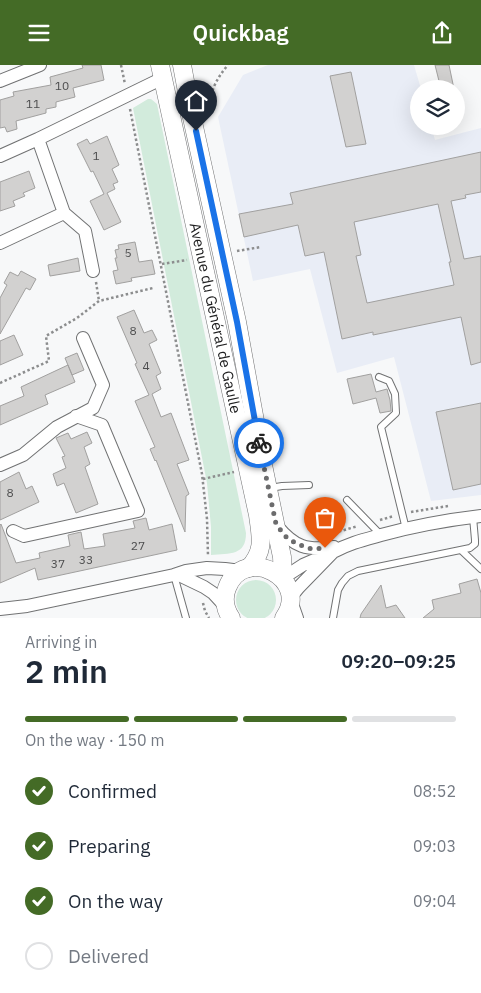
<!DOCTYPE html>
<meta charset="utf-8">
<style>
:root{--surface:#fff;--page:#f6f6f7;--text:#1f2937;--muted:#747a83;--line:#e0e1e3;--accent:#446b26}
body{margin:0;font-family:"IBM Plex Sans",sans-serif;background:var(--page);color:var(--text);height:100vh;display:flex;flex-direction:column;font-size:19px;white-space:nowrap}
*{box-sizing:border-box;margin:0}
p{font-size:16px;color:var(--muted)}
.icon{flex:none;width:28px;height:28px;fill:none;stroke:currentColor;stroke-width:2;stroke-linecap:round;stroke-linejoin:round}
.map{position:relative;height:553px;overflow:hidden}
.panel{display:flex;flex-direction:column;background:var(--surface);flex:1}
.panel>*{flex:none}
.tools{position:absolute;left:410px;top:15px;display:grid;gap:10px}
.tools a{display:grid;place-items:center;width:55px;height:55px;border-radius:50%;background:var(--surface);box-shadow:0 5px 20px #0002;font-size:25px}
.pin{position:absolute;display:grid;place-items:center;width:42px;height:42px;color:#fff;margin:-51px -21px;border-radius:50% 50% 50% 0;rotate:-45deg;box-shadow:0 0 5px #0007}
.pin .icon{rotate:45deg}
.courier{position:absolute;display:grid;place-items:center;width:50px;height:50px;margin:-25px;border:4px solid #1a73e8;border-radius:50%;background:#fff;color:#222;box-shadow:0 1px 6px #0007}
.summary em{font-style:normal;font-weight:600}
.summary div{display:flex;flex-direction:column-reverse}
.summary{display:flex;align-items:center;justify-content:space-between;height:85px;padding:0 25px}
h1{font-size:32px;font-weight:600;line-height:38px}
.bar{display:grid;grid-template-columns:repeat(4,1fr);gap:8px 5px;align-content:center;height:60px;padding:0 25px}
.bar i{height:6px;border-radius:4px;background:var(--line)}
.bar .active{background:var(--accent)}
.bar p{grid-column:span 4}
ol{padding:0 25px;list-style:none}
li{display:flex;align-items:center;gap:15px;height:55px}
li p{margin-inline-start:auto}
li .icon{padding:5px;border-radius:50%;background:var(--accent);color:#fff;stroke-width:4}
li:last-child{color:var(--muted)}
li i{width:28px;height:28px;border:2px solid var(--line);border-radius:50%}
header{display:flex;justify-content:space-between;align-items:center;height:65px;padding:0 25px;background:var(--accent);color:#fff;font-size:22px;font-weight:600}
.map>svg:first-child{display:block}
.built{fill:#e9edf6}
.green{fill:#d2ebdc}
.building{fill:#d2d1d0;stroke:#a1a09f;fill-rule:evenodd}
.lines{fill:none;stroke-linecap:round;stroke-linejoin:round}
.lane-casing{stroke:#717273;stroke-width:8}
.street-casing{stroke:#717273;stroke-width:14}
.secondary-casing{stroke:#717273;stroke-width:19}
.path{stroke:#8c8d8e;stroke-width:2.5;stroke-dasharray:2.5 2.5;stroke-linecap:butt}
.lane{stroke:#fff;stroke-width:6}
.street{stroke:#fff;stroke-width:12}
.secondary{stroke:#fff;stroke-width:18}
.done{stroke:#6c6c6d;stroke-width:5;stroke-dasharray:0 9}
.route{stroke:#1a73e8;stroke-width:6}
.labels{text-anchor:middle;stroke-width:5;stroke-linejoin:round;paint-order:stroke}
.number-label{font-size:12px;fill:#4d4d4e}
.street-label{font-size:15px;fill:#212122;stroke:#fff}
</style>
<header><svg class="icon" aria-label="menu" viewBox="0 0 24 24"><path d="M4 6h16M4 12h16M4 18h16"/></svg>Quickbag<svg class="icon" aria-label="share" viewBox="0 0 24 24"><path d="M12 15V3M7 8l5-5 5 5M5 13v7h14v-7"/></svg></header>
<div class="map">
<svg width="481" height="553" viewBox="0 0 481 553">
<rect width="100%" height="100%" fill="#f7f8f9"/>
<path class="built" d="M268,0H414L421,24H419V61H431L435,75L481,63V430L431,436L394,292L337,308L310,204L253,216L218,52L243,10Z"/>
<path class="green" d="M148,34H151L157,39L246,468C246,491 230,488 211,490V462L207,418L133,43Z
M236 535a20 20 0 1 1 40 0a20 20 0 1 1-40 0Z"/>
<path class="building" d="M82,0H101L104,15L73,23L75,32L56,37V42L46,44V48L16,56L17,64L7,67L5,62L0,63V35L14,31L13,27L51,20L50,12L83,3Z
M435,0H449L454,24H441Z
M351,7L366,79L346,82L330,11Z
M107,71L119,100L112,104L118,117L113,119L115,124L107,128L121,157L104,165L90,136L104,129L93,106L91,107L77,79L87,74L90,79Z
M481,87V127L465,130L466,133L451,136L464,194L481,191V297L471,300L461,252L373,270V267L342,274L324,187L305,191L298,160L244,172L239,149L293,139L290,128ZM438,139L451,197H449L454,220L367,238L356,191L361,190L354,157Z
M29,106L35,123L23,128L25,131L13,136L15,141L0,146V117Z
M135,177L139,197L152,195L155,209L131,213L132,216L116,219L113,206L118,205L115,193H117L115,185L119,184L118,180Z
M78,193L80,206L50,211L48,200Z
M21,206L36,214L30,225L26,223L0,269V233L7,220L4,218L10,207L18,211Z
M134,245L144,268L152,265L157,275L149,279L161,308L156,311L161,324L152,329L161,352L171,348L189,395L177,399L189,429L186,431L185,467L156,395L155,396L150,384L155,382L135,336L149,330L135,299L137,298L117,252Z
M14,270L23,290L0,300V276Z
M77,288L84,305L72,310L65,293Z
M68,300L75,317L45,330L48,339L0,360V341L24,331L21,322Z
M371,309L376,327L387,324L390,335L391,346L380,348L376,333L353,339L347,314Z
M481,338V419L453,425L436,347Z
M87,367L92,378L84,382L90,399L85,402L98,439L76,448L64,418L57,421L53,409L66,403L62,392L65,391L56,373L68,368L71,374Z
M19,407L26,424L32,421L39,437L0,455V417Z
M146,453L149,465L172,459L177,485L38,515L35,503L0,518V460L1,459L16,498L40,493L39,488L70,481L68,470L81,467L84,484L105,481L103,469L135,463L133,456Z
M477,514L481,528V553H423L434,544L432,535L461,528L459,519Z
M381,520L386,543L396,540L405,553H360L361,549Z"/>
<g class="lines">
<g class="lane-casing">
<path id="lane" d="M379,312L389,316L395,329L396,348L381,362L406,464
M270,423L282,421L309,420
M347,435L381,470
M461,485L481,504
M174,510L186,553
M333,553L338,525L342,518L348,511L358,506L470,483L475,479V475L473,452"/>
</g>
<g class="street-casing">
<path id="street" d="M0,16L40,0
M0,91L38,74L163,13
M64,148L85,166L93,206
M0,178L64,148L38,74
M0,400L23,390L57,362L93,343L103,320L83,273
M277,461C294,482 307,486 334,482
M13,466L24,471L138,446L102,360L76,351
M333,487C350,478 363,475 381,470C414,461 447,455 481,451
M177,509L204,522L213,528L225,541
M283,513L303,500L333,487L299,522L290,533L297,553
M0,544L27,541L174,510L186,506L207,503L225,504L241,506"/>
</g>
<g class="secondary-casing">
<g id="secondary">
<path id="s1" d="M160,0L258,450C261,473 265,485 249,503"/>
<path d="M182,0L191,48L237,257L263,400L282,492L283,513"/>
<path d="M231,553C225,544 223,533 227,523C244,478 312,514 284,553"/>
</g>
</g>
<path class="path" d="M121,0L125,19
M130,44L202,409L207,454L208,491
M208,45C210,27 216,14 228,0
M237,186L261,182
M162,199L187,195
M96,217L99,236
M0,318L49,296L46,271L77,253L99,236L153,223
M203,414L234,407
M411,447L448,441
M380,455L394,451
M334,468L358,461
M203,538L205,546L209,553"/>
<use href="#lane" class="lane"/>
<use href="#street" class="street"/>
<use href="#secondary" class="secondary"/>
</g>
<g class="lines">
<path class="done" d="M259,378L276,459L285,471L292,476L300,480L312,484L325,483"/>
<path class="route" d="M196,66L237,257L259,378"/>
</g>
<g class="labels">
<g class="number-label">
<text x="62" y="25">10</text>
<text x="33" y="43">11</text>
<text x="96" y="95">1</text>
<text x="128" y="192">5</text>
<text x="133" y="270">8</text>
<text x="146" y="305">4</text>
<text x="10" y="432">8</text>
<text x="138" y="485">27</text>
<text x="86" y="499">33</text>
<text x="58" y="503">37</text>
</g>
<g class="street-label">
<text dy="5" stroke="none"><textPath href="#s1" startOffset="259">Avenue du Général de Gaulle</textPath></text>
</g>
</g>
</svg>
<div class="tools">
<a><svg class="icon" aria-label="layers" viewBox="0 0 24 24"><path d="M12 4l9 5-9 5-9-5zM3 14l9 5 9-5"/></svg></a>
</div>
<div class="pin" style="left:325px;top:483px;background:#ea580c"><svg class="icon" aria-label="bag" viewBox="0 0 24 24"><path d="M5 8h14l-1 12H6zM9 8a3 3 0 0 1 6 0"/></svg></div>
<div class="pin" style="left:196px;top:66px;background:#1f2937"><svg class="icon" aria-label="home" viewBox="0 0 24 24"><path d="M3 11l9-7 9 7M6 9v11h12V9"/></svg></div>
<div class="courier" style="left:259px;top:378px"><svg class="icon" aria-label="bike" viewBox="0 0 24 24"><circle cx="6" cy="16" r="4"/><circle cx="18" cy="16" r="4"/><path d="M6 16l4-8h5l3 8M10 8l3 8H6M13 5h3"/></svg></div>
</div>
<section class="panel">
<div class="summary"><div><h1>2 min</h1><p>Arriving in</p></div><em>09:20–09:25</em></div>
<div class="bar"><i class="active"></i><i class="active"></i><i class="active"></i><i></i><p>On the way · 150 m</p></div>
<ol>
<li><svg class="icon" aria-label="check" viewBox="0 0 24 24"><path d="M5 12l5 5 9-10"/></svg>Confirmed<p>08:52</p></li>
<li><svg class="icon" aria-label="check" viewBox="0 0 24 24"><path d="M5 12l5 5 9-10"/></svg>Preparing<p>09:03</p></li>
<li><svg class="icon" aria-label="check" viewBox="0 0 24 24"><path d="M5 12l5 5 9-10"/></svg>On the way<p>09:04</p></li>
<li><i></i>Delivered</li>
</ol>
</section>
